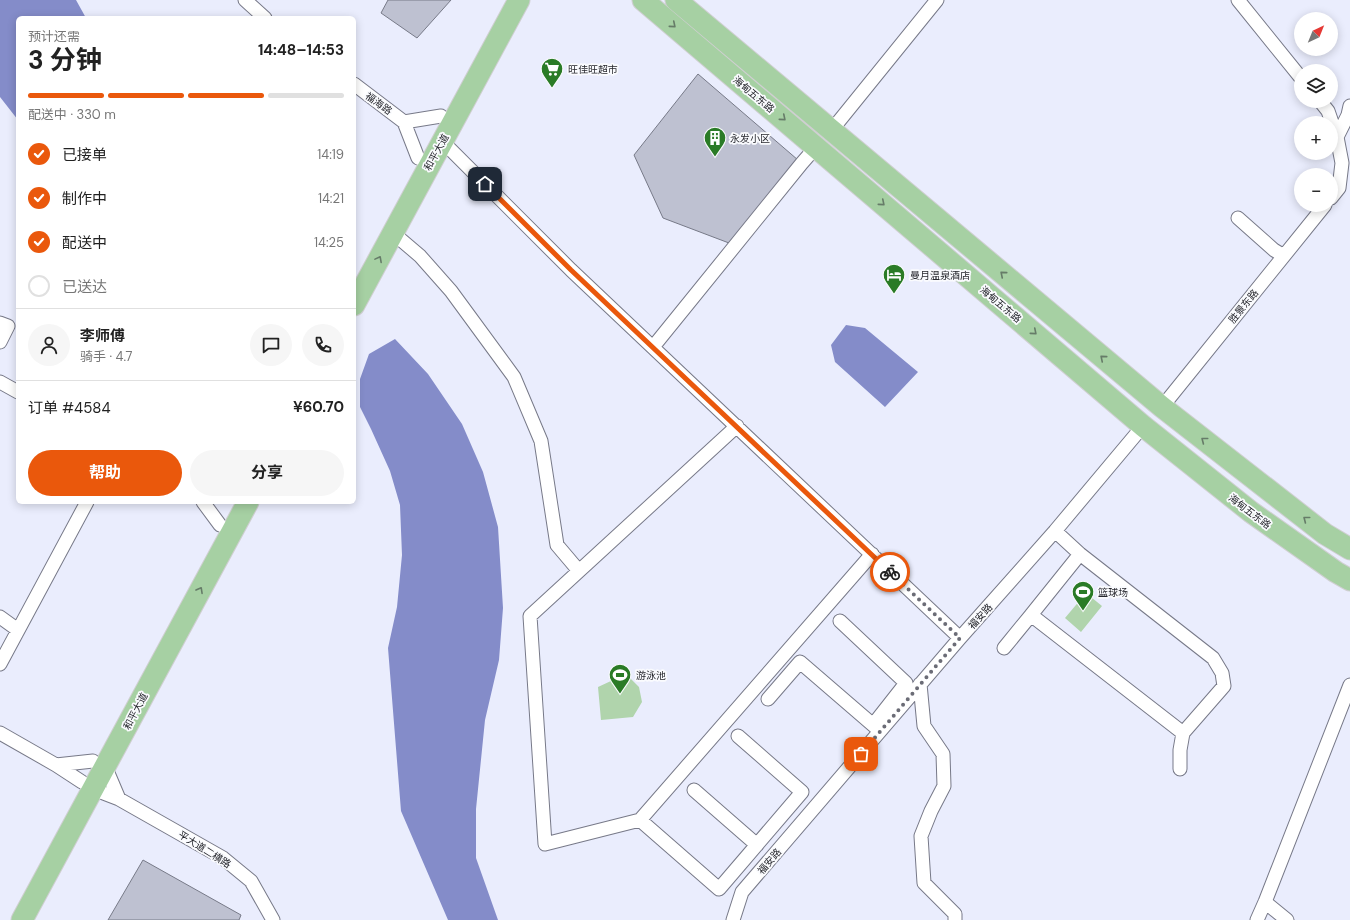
<!DOCTYPE html>
<html lang="zh">
<meta charset="utf-8">
<style>
:root{--surface:#fff;--page:#f6f6f6;--text:#222;--muted:#767676;--line:#e0e0e0;--accent:#ea580c}
body{margin:0;font-family:"DM Sans","Noto Sans SC",sans-serif;background:var(--page);color:var(--text);height:100vh;display:flex;flex-direction:column;font-size:15px;white-space:nowrap}
*{box-sizing:border-box;margin:0}
p{font-size:13px;color:var(--muted)}
.icon{flex:none;width:22px;height:22px;fill:none;stroke:currentColor;stroke-width:2;stroke-linecap:round;stroke-linejoin:round}
.map{position:relative;flex:1;overflow:hidden}
.drawer{position:absolute;left:16px;top:16px;width:340px;height:488px;display:flex;flex-direction:column;background:var(--surface);border-radius:6px;box-shadow:0 2px 10px #0003}
.drawer>*{flex:none}
.needle{width:26px;rotate:43deg}
.controls{position:absolute;left:1294px;top:12px;display:grid;gap:8px}
.controls a{display:grid;place-items:center;width:44px;height:44px;border-radius:50%;background:var(--surface);box-shadow:0 2px 10px #0003;font-size:20px}
.pin{position:absolute;display:grid;place-items:center;width:34px;height:34px;color:#fff;margin:-17px;border-radius:8px;box-shadow:0 2px 6px #0006}
.courier{position:absolute;display:grid;place-items:center;width:40px;height:40px;margin:-20px;border:3px solid #ea580c;border-radius:50%;background:#fff;color:#222;box-shadow:0 1px 5px #0007}
.summary em{font-style:normal;font-weight:700}
.summary div{display:flex;flex-direction:column-reverse}
.summary{display:flex;align-items:center;justify-content:space-between;height:68px;padding:0 12px}
h1{font-size:26px;font-weight:700;line-height:30px}
.bar{display:grid;grid-template-columns:repeat(4,1fr);gap:6px 4px;align-content:center;height:48px;padding:0 12px}
.bar i{height:5px;border-radius:3px;background:var(--line)}
.bar .selected{background:var(--accent)}
.bar p{grid-column:span 4}
.line{display:flex;align-items:center;gap:10px;padding:0 12px;border-top:1px solid var(--line)}
.line div{flex:1}
.round{display:grid;place-items:center;flex:none;width:42px;height:42px;border-radius:21px;background:var(--page)}
ol{padding:0 12px;list-style:none}
li{display:flex;align-items:center;gap:12px;height:44px}
li p{margin-inline-start:auto}
li .icon{padding:4px;border-radius:50%;background:var(--accent);color:#fff;stroke-width:4}
li:last-child{color:var(--muted)}
li i{width:22px;height:22px;border:2px solid var(--line);border-radius:50%}
.primary-button{display:flex;gap:8px;margin-top:auto;padding:8px 12px}
.primary-button a{flex:1;height:46px;border-radius:24px;background:var(--accent);color:#fff;font-size:16px;font-weight:700;line-height:46px;text-align:center}
.primary-button a+a{background:var(--page);color:var(--text)}
.map>svg:first-child{display:block}
.green{fill:#b0d4ac}
.water{fill:#848cc9}
.building{fill:#bec1d1;stroke:#777a88}
.lines{fill:none;stroke-linecap:round;stroke-linejoin:round}
.street-casing{stroke:#777988;stroke-width:15}
.primary-casing{stroke:#cfcfd1;stroke-width:23}
.street{stroke:#fff;stroke-width:13}
.primary{stroke:#a6d0a3;stroke-width:21}
.oneway{stroke:#667c68}
.done{stroke:#6b6c76;stroke-width:4;stroke-dasharray:0 7.2}
.route{stroke:#ea580c;stroke-width:5}
.labels{text-anchor:middle;stroke-width:3.5;stroke-linejoin:round;paint-order:stroke}
.poi-label{font-size:10px;fill:#26272d;stroke:#fafbfe;text-anchor:start}
.street-label{font-size:10px;fill:#26272d;stroke:#fafbfe}
</style>
<div class="map">
<svg width="1350" height="920" viewBox="0 0 1350 920">
<rect width="100%" height="100%" fill="#eaedfd"/>
<path class="green" d="M1086,593L1102,606L1081,632L1065,618Z
M626,674L639,687L642,702L633,717L601,720L598,687Z"/>
<path class="water" d="M0,0H76L86,18H18V120L0,97Z
M846,325L865,328L918,372L885,407L835,362L831,345Z
M395,339L428,374L462,424L483,472L498,527L503,608L499,660L485,720L476,809V858L498,920H448L401,811L388,648L397,607L402,555L400,505L390,471L371,429L360,407V379L369,354Z"/>
<path class="building" d="M388,0H451L417,38L381,13Z
M698,74L798,160L729,243L663,218L634,155Z
M143,860L241,915L239,920H108Z"/>
<g class="lines">
<g class="street-casing">
<path id="street" d="M245,0L265,18
M1238,0L1301,78
M354,84L404,122
M1320,101L1328,111L1337,137L1342,163L1339,188L1331,198
M404,122L418,158
M404,122L441,116
M831,131L937,0
M1337,137L1348,115L1350,106
M442,141L571,270L960,638
M1238,218L1274,250L1284,256
M393,233L420,256L451,291L514,377L541,441L557,545L579,571
M0,323L8,326L0,342
M653,347L802,163L816,147
M0,382L18,392
M1162,407L1325,205
M737,426L530,616L545,844L640,820L872,554
M203,502L220,525
M1055,531L1080,554L1213,658L1222,673L1224,686L1183,733L1180,750V769
M1080,554L1031,615L1183,733
M0,617L18,630
M840,621L906,683L873,725
M1004,648L1031,615
M0,664L87,502
M920,684L924,726L943,754L944,786L931,811L921,836L924,883L955,914V920
M768,699L800,662L880,731
M0,733L56,765L82,782
M56,765L93,761
M105,766L119,799
M93,789L119,799L223,858L251,881L273,920
M694,790L757,845
M640,820L719,889L802,792L738,736
M1265,902L1287,920
M733,920L742,892L960,638L1055,531L1143,426
M1257,920L1265,902L1350,685"/>
</g>
<g class="primary-casing">
<path id="primary" d="M643,0L1143,426L1251,512L1336,572L1350,580
M676,0L1162,407L1325,534L1350,549
M354,305L519,0
M22,920L248,502"/>
</g>
<use href="#street" class="street"/>
<use href="#primary" class="primary"/>
</g>
<defs><path id="oneway-chevron" d="M-2-3.5L2.5 0L-2 3.5" fill="none" stroke-width="1.6" stroke-linecap="round" stroke-linejoin="round"/></defs>
<g class="oneway">
<use href="#oneway-chevron" transform="translate(673 25) rotate(40)"/>
<use href="#oneway-chevron" transform="translate(783 118) rotate(40)"/>
<use href="#oneway-chevron" transform="translate(882 203) rotate(40)"/>
<use href="#oneway-chevron" transform="translate(379 259) rotate(-62)"/>
<use href="#oneway-chevron" transform="translate(1003 274) rotate(-140)"/>
<use href="#oneway-chevron" transform="translate(1034 332) rotate(40)"/>
<use href="#oneway-chevron" transform="translate(1103 358) rotate(-140)"/>
<use href="#oneway-chevron" transform="translate(1204 440) rotate(-142)"/>
<use href="#oneway-chevron" transform="translate(1306 519) rotate(-142)"/>
<use href="#oneway-chevron" transform="translate(200 590) rotate(-61)"/>
</g>
<g class="lines">
<path class="done" d="M861,754L960,638L890,572"/>
<path class="route" d="M485,184L571,270L890,572"/>
</g>
<defs>
<g id="supermarket-pin" transform="scale(1.15)"><path d="M0 17L-7.5 6A9.5 9.5 0 1 1 7.5 6Z" fill="#2a7b26" stroke="#fafbfe"/><path d="M-6-5.5h2.5l.6 2H6L4.5 2H-2.5L-4.4-4H-6ZM-1.5 3.2a1.3 1.3 0 1 0 .1 0ZM3 3.2a1.3 1.3 0 1 0 .1 0Z" fill="#fff"/></g>
<g id="building-pin" transform="scale(1.15)"><path d="M0 17L-7.5 6A9.5 9.5 0 1 1 7.5 6Z" fill="#2a7b26" stroke="#fafbfe"/><path d="M-4-6H4V6H1V3H-1V6H-4ZM-2.5-4.3h1.7v1.8h-1.7ZM.8-4.3h1.7v1.8H.8ZM-2.5-1h1.7V.8h-1.7ZM.8-1h1.7V.8H.8Z" fill="#fff"/></g>
<g id="hotel-pin" transform="scale(1.15)"><path d="M0 17L-7.5 6A9.5 9.5 0 1 1 7.5 6Z" fill="#2a7b26" stroke="#fafbfe"/><path d="M-6-4.5h1.5V1H6V5H4.5V3h-9V5H-6ZM-4 0a1.8 1.8 0 1 1 3.6 0ZM.5 0V-2.5h3Q6-2.5 6 0Z" fill="#fff"/></g>
<g id="stadium-pin" transform="scale(1.15)"><path d="M0 17L-7.5 6A9.5 9.5 0 1 1 7.5 6Z" fill="#2a7b26" stroke="#fafbfe"/><path d="M0-5a6.5 5 0 1 0 0 10a6.5 5 0 1 0 0-10ZM-3.5-1.8h7v3.6h-7Z" fill="#fff"/></g>
</defs>
<g fill-rule="evenodd">
<use href="#supermarket-pin" x="552" y="69"/>
<use href="#building-pin" x="715" y="138"/>
<use href="#hotel-pin" x="894" y="275"/>
<use href="#stadium-pin" x="1083" y="592"/>
<use href="#stadium-pin" x="620" y="675"/>
</g>
<g class="labels">
<g class="poi-label">
<text x="568" y="73">旺佳旺超市</text>
<text x="730" y="142">永发小区</text>
<text x="910" y="279">曼月温泉酒店</text>
<text x="1098" y="596">篮球场</text>
<text x="636" y="679">游泳池</text>
</g>
<g class="street-label">
<text transform="translate(754 94) rotate(40)" y="4">海甸五东路</text>
<text transform="translate(379 103) rotate(36)" y="4">福海路</text>
<text transform="translate(436 152) rotate(-61)" y="4">和平大道</text>
<text transform="translate(1001 304) rotate(40)" y="4">海甸五东路</text>
<text transform="translate(1243 306) rotate(-51)" y="4">胜景东路</text>
<text transform="translate(1250 511) rotate(37)" y="4">海甸五东路</text>
<text transform="translate(980 616) rotate(-47)" y="4">福安路</text>
<text transform="translate(135 711) rotate(-62)" y="4">和平大道</text>
<text transform="translate(205 849) rotate(32)" y="4">平大道二横路</text>
<text transform="translate(769 861) rotate(-49)" y="4">福安路</text>
</g>
</g>
</svg>
<div class="controls">
<a><svg class="needle" viewBox="-14 -14 28 28"><path d="M0-13l5 13h-10z" fill="#e53935"/><path d="M0 13l5-13h-10z" fill="#767676"/></svg></a>
<a><svg class="icon" aria-label="layers" viewBox="0 0 24 24"><path d="M12 4l9 5-9 5-9-5zM3 14l9 5 9-5"/></svg></a>
<a>+</a>
<a>−</a>
</div>
<div class="pin" style="left:861px;top:754px;background:#ea580c"><svg class="icon" aria-label="bag" viewBox="0 0 24 24"><path d="M5 8h14l-1 12H6zM9 8a3 3 0 0 1 6 0"/></svg></div>
<div class="pin" style="left:485px;top:184px;background:#1f2937"><svg class="icon" aria-label="home" viewBox="0 0 24 24"><path d="M3 11l9-7 9 7M6 9v11h12V9"/></svg></div>
<div class="courier" style="left:890px;top:572px"><svg class="icon" aria-label="bike" viewBox="0 0 24 24"><circle cx="6" cy="16" r="4"/><circle cx="18" cy="16" r="4"/><path d="M6 16l4-8h5l3 8M10 8l3 8H6M13 5h3"/></svg></div>
<section class="drawer">
<div class="summary"><div><h1>3 分钟</h1><p>预计还需</p></div><em>14:48–14:53</em></div>
<div class="bar"><i class="selected"></i><i class="selected"></i><i class="selected"></i><i></i><p>配送中 · 330 m</p></div>
<ol>
<li><svg class="icon" aria-label="check" viewBox="0 0 24 24"><path d="M5 12l5 5 9-10"/></svg>已接单<p>14:19</p></li>
<li><svg class="icon" aria-label="check" viewBox="0 0 24 24"><path d="M5 12l5 5 9-10"/></svg>制作中<p>14:21</p></li>
<li><svg class="icon" aria-label="check" viewBox="0 0 24 24"><path d="M5 12l5 5 9-10"/></svg>配送中<p>14:25</p></li>
<li><i></i>已送达</li>
</ol>
<div class="line" style="height:72px"><a class="round"><svg class="icon" aria-label="person" viewBox="0 0 24 24"><circle cx="12" cy="8" r="4"/><path d="M4 21q1-7 8-7t8 7"/></svg></a><div><b>李师傅</b><p>骑手 · 4.7</p></div><a class="round"><svg class="icon" aria-label="chat" viewBox="0 0 24 24"><path d="M4 5h16v11H9l-5 4z"/></svg></a><a class="round"><svg class="icon" aria-label="phone" viewBox="0 0 24 24"><path d="M5 4h4l2 5-3 2q2 4 5 5l2-3 5 2v4C11 20 4 13 5 4z"/></svg></a></div>
<div class="line" style="height:52px"><div>订单 #4584</div><b>¥60.70</b></div>
<div class="primary-button"><a>帮助</a><a>分享</a></div>
</section>
</div>
